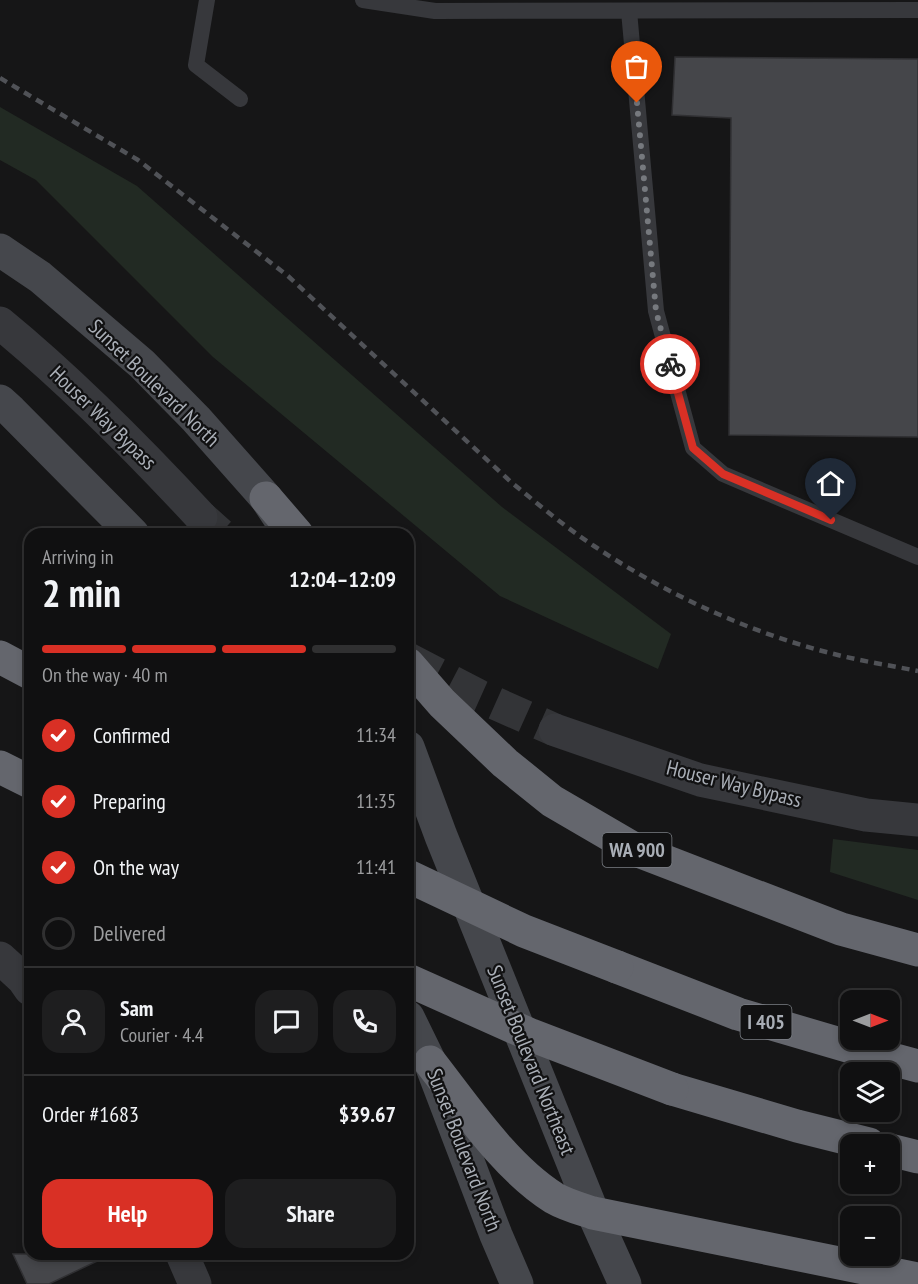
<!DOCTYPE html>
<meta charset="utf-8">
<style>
:root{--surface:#101011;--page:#1e1e1f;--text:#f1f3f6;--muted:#9c9d9f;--line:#303031;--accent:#d93025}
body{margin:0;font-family:"PT Sans Narrow",sans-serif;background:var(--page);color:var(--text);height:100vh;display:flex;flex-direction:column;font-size:22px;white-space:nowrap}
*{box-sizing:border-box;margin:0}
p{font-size:20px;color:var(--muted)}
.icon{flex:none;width:33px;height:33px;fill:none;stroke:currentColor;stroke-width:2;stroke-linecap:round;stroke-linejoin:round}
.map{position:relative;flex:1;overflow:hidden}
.details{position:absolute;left:24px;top:528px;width:390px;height:732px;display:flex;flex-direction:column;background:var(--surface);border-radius:18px;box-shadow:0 3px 9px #0003,0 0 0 2px var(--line)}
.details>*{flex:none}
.needle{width:39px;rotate:90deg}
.buttons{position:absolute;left:840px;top:990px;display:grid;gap:12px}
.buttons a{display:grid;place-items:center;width:60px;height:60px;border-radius:12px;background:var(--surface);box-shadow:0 3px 9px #0003,0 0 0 2px var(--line);font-size:30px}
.pin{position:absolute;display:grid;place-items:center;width:51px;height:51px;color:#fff;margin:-62px -26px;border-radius:50% 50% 50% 0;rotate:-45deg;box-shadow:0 0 6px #0007}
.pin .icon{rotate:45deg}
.courier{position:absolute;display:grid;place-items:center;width:60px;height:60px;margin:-30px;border:4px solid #d93025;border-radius:50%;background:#fff;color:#222;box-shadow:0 2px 8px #0007}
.overview em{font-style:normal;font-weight:800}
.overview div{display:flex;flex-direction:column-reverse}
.overview{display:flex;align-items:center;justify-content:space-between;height:102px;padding:0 18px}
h1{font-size:39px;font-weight:800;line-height:45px}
.bar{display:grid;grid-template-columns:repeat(4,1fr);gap:9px 6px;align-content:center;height:72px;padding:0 18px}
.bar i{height:8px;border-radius:4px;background:var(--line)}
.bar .on{background:var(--accent)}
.bar p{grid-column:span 4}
.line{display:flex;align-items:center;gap:15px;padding:0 18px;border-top:2px solid var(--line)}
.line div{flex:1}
.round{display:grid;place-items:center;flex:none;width:63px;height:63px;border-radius:18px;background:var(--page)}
ol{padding:0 18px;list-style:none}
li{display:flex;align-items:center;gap:18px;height:66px}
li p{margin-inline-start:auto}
li .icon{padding:6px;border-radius:50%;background:var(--accent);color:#fff;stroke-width:4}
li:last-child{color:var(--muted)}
li i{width:33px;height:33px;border:3px solid var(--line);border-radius:50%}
.primary-button{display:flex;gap:12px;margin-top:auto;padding:12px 18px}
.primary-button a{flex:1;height:69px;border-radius:18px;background:var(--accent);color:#fff;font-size:24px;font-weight:800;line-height:69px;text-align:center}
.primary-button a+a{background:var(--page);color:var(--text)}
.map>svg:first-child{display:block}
.green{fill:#222a23}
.building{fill:#45464a;stroke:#303033;stroke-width:1.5}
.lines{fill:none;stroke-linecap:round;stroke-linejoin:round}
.tertiary-tunnel{stroke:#333437;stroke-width:33;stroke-dasharray:33 16;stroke-linecap:butt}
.service{stroke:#37383c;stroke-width:16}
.minor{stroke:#37383c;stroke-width:33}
.tertiary{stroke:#37383c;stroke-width:33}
.secondary{stroke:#45474c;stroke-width:33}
.motorway{stroke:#64666d;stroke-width:33}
.rail{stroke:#505257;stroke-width:4.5;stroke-dasharray:8 6;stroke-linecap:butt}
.motorway-bridge{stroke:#64666d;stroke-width:33}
.done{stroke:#76797e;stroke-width:6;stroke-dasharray:0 10.8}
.route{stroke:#d93025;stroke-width:8}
.labels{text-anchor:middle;stroke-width:4.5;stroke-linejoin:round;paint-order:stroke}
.shield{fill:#111112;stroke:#7b7f85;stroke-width:1.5}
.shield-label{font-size:20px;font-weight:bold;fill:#a9aeb6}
.street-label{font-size:21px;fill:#a9aeb6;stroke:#111112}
</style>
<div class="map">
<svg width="918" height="1284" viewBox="0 0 918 1284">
<rect width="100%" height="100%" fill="#161617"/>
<path class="green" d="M0,107L137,186L502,507L671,634L658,669L500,596L213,357L36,180L0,160Z
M833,839L918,850V900L830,872Z"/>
<path class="building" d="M675,57L918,59V437L729,435L731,118L672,115Z
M13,1254H112L49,1284H27Z"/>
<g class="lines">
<path class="tertiary-tunnel" d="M201,517L220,534
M408,659L479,696L555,730"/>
<path class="service" d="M207,0L196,65L240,99
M363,0L435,11L918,10
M629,11L656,311L693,448L723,474L918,557"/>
<path class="minor" d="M0,958L23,979L30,989
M182,1254L195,1284"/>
<path class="tertiary" d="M0,323C72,382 138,449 201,517
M555,730L700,780L866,815L918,820"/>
<path class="secondary" d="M0,250L40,277L142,364L196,419L266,498L282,522
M0,401L11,411L133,534
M408,747L441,836L593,1213L625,1284
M408,1017L430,1062L496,1235L517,1284"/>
<path class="motorway" d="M266,498L297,534
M0,657L30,673
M408,664L442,703L505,763L552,801L636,850L841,929L918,950
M0,767L30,782
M617,967L738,1014L888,1058L918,1066
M430,1062C466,1108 505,1167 554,1198C566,1205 581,1209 593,1213L918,1279
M672,1089L797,1126L869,1144
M890,1150L918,1157"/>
<path class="rail" d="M0,78L138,160L288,276L511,482C538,504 565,527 594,546C669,596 754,635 842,656C867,662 893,666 918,671"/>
<path class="motorway-bridge" d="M408,876L524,931L617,967
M408,980L531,1035L672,1089"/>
</g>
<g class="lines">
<path class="done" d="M637,103L656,311L670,364"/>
<path class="route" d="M670,364L693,448L723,474L831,520"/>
</g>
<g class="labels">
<g class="shield">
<rect x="602.5" y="833" width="69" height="34" rx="4.5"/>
<rect x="740.5" y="1005" width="51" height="34" rx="4.5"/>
</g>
<g class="shield-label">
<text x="637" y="857">WA 900</text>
<text x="766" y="1029">I 405</text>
</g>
<g class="street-label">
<text transform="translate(154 383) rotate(44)" y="7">Sunset Boulevard North</text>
<text transform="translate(103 418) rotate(44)" y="7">Houser Way Bypass</text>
<text transform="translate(734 784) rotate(14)" y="7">Houser Way Bypass</text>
<text transform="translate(531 1060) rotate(68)" y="7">Sunset Boulevard Northeast</text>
<text transform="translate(464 1150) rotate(69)" y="7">Sunset Boulevard North</text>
</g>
</g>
</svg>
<div class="buttons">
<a><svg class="needle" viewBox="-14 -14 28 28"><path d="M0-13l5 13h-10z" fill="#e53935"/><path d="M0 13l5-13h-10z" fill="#9c9d9f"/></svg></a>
<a><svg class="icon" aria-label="layers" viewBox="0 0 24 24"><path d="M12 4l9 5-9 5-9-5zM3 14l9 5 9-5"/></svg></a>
<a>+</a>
<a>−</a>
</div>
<div class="pin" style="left:637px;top:103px;background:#ea580c"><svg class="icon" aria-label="bag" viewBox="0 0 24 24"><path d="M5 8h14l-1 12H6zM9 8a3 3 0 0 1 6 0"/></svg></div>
<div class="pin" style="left:831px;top:520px;background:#1f2937"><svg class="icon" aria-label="home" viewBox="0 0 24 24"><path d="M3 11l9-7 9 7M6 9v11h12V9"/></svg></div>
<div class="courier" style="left:670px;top:364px"><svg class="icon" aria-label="bike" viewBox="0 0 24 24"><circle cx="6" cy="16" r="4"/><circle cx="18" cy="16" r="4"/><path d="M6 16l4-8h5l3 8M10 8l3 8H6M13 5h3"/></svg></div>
<section class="details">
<div class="overview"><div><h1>2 min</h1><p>Arriving in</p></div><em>12:04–12:09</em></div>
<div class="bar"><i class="on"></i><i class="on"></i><i class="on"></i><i></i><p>On the way · 40 m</p></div>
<ol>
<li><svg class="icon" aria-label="check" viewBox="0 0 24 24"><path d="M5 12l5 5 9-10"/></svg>Confirmed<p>11:34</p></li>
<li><svg class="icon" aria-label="check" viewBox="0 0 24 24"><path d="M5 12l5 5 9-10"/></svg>Preparing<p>11:35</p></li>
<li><svg class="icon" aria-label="check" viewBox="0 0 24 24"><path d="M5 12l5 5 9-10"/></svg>On the way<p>11:41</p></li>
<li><i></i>Delivered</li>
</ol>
<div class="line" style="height:108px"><a class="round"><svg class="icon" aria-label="person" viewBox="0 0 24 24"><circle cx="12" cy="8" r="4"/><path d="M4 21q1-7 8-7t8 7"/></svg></a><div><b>Sam</b><p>Courier · 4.4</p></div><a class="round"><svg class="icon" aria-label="chat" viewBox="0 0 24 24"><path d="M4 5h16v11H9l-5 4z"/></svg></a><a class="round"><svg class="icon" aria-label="phone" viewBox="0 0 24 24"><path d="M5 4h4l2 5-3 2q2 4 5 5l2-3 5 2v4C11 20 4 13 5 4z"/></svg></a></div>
<div class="line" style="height:78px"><div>Order #1683</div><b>$39.67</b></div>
<div class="primary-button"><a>Help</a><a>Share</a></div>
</section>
</div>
